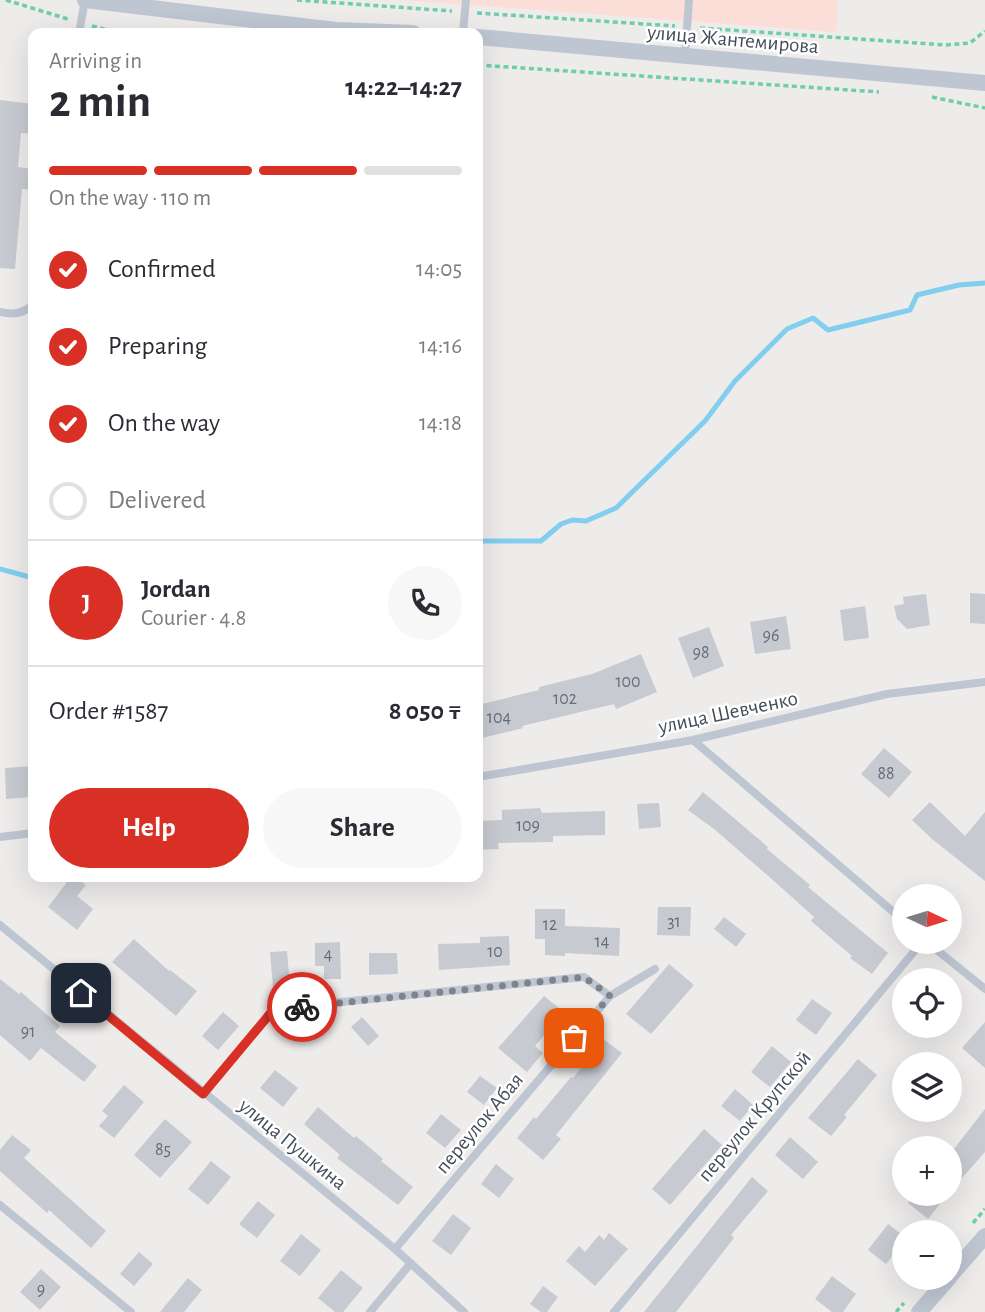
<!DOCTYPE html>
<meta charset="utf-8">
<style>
:root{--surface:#fff;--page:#f7f7f7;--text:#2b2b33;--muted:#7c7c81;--line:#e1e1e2;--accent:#d93025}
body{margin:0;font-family:"Alegreya Sans",sans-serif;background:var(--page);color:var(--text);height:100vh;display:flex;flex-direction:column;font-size:26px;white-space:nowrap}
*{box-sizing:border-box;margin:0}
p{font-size:23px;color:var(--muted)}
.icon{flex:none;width:38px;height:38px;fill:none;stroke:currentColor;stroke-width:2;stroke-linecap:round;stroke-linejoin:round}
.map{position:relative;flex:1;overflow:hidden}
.details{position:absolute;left:28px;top:28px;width:455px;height:854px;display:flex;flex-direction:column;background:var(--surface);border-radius:14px;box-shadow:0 7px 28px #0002}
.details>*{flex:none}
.needle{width:46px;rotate:94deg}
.tools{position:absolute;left:892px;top:884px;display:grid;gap:14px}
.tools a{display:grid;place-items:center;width:70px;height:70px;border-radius:50%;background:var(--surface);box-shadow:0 7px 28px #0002;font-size:35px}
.pin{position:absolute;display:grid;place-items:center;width:60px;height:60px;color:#fff;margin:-30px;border-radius:14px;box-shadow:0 4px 10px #0006}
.courier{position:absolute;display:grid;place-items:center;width:70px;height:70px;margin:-35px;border:5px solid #d93025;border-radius:50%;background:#fff;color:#222;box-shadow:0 2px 9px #0007}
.overview em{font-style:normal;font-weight:700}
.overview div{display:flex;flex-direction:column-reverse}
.overview{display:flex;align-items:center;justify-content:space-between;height:119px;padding:0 21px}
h1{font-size:46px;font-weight:700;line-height:52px}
.bar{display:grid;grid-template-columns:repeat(4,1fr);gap:10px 7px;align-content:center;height:84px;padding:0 21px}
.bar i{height:9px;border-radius:5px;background:var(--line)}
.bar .on{background:var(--accent)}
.bar p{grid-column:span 4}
.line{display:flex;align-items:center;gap:18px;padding:0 21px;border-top:2px solid var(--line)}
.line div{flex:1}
.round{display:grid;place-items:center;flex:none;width:74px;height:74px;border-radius:37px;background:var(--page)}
ol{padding:0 21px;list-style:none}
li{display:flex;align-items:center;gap:21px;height:77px}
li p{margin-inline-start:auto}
li .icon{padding:7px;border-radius:50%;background:var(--accent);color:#fff;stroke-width:4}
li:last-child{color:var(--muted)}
li i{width:38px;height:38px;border:4px solid var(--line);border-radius:50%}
.cta{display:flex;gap:14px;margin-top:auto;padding:14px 21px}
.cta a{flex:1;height:80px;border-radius:42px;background:var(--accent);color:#fff;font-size:28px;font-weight:700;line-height:80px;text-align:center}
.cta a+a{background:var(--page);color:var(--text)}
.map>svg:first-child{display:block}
.medical{fill:#fbded8}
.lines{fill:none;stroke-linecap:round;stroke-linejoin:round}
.stream{stroke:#81ceee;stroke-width:5}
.building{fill:#c8cad1}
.path{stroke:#6dcea7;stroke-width:3.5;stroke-dasharray:5 3.5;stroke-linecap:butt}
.lane{stroke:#bec6d2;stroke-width:8}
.street{stroke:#bec6d2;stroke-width:16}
.done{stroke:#7f848c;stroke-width:7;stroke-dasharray:0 12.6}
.route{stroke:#d93025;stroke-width:9}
.labels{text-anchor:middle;stroke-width:5;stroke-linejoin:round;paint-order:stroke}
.number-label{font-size:18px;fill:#646c77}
.street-label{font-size:21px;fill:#434d59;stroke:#fff}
</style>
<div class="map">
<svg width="985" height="1312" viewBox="0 0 985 1312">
<rect width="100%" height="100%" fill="#eeebeb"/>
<path class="medical" d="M402,0H838L836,32Z"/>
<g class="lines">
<path class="stream" d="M478,541H541L561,524L572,520L586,521L616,508L705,421L735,381L787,329L813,318L828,330L910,310L917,295L959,285L985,283
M0,569L33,578"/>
</g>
<path class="building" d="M0,100L33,104V134L21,133L18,167L33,169V190L22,189L15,269L0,268Z
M970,593L985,594V624L970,623Z
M926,594L930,625L907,629L897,619L894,606L904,604L903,597Z
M865,606L869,638L844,641L840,610Z
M786,616L791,649L755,654L750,622Z
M709,627L724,666L693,678L678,638Z
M641,654L657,692L616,709L614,704L522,726L523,728L478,739V705L539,690V687L592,674Z
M884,748L912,772L889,798L861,774Z
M33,766V797L6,799L5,768Z
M703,792L768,847L767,849L810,885L808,887L888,953L872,974L850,958L852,956L811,921L814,917L774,881L714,829L688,810Z
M930,802L965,836L985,812V881L932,839L912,820Z
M659,803L661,827L639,829L637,804Z
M540,808L542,813L605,811V835L553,836V842L498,843L499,849L478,850V821L502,820V810Z
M71,877H75L86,885L77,896L93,909L77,930L48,907Z
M658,907H691L690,936L657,935Z
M535,909H565V926L620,928L619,956L565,953V956L545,955V939H535Z
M724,917L746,934L736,947L714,929Z
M509,936L510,965L439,970L438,944L480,943V937Z
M134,939L169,971L170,970L197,991L176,1016L112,962Z
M340,942L341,979H324V966H315V943Z
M287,951L290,986L273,987L270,952Z
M369,953H397L398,974L369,975Z
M669,964L694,985L651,1034L626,1014Z
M0,979L19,994L21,992L60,1026L55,1032L97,1066L84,1082L41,1048L30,1061L0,1035Z
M544,996L564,1012L535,1046L543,1053L527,1072L498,1048Z
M812,999L832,1013L816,1035L796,1020Z
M223,1012L239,1026L218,1050L202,1036Z
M362,1017L379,1036L368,1046L351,1027Z
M985,1022V1068L962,1048Z
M603,1039L622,1053L556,1135L561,1139L543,1160L517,1138L534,1117L536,1119L571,1077L573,1078Z
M772,1046L791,1062L770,1087L751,1072Z
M858,1059L877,1075L844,1115L847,1117L831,1136L808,1118Z
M275,1070L298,1088L283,1107L260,1088Z
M480,1076L497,1088L484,1105L467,1092Z
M124,1085L144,1102L114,1138L99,1126L108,1116L102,1111Z
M735,1089L753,1105L740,1121L721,1106Z
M318,1107L354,1138L356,1136L383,1159L381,1161L413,1187L398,1205L337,1158L340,1155L304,1124Z
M985,1109V1152L961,1179L950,1169V1154Z
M441,1114L461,1130L445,1148L426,1133Z
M165,1119L192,1142L160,1178L134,1155Z
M704,1129L722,1145L670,1205L652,1189Z
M12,1135L31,1150L24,1158L106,1231L91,1248L49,1210L47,1213L0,1171V1150Z
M790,1137L818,1162L803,1179L775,1155Z
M211,1161L231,1177L208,1205L188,1189Z
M496,1164L514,1179L499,1198L481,1184Z
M752,1177L768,1191L731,1235L734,1238L702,1279L676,1312H644Z
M915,1194H948L928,1219L908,1203Z
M258,1201L275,1215L257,1238L239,1224Z
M453,1214L471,1228L451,1255L432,1241Z
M888,1224L905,1237V1240L886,1264L868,1250Z
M609,1233L628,1249L595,1286L566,1261L579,1246L585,1252L599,1235L604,1240Z
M301,1234L321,1250L300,1276L280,1261Z
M139,1252L153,1264L134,1286L120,1274Z
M41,1269L61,1287L40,1310L20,1292Z
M341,1270L363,1288L343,1312H335L318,1298Z
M832,1276L856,1294L843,1312H832L815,1299Z
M188,1278L202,1290L184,1312H160Z
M543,1286L558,1297L547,1312H541L530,1304Z"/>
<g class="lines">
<path class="path" d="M6,0L71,20
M297,0L452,11
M477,13L675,26
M92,26L120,33
M700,28L946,45L970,43L985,31
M478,65L879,92
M932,97L985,108
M973,1223L985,1209
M896,1312L904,1303"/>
<path class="lane" d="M79,33L85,0
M463,33L466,0
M685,56L689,0
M0,312C12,315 24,314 33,304
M693,740L905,922
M478,777L693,740L887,694L985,682
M0,837L33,833
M0,925L395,1249L464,1312
M927,942L985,989
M203,1094L274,1009L584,977L610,996
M0,1205L131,1312
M395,1249L610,996L655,969
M370,1312L411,1263
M614,1312L922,942"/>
<path class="street" d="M85,0L336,30L413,33
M478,37L985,83
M950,1276L985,1236
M919,1312L949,1278"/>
</g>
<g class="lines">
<path class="done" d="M302,1007L584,977L610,996L574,1038"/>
<path class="route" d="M81,993L203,1094L274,1009L302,1007"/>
</g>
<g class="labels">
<g class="number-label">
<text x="771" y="641">96</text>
<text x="701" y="658">98</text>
<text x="628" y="687">100</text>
<text x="565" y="704">102</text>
<text x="499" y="723">104</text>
<text x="886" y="779">88</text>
<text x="528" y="831">109</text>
<text x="674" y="927">31</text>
<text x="550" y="930">12</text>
<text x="602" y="947">14</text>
<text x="495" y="957">10</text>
<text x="328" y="960">4</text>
<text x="28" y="1037">91</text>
<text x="163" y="1155">85</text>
<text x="41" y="1295">9</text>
</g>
<g class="street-label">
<text transform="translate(733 39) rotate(5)" y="7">улица Жантемирова</text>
<text transform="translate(728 712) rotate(-12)" y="7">улица Шевченко</text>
<text transform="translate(754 1116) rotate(-50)" y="7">переулок Крупской</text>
<text transform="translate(479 1123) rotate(-50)" y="7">переулок Абая</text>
<text transform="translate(293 1144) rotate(39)" y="7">улица Пушкина</text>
</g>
</g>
</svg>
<div class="tools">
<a><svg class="needle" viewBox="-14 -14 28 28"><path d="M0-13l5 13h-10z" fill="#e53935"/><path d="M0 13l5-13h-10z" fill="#7c7c81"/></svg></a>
<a><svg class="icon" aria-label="locate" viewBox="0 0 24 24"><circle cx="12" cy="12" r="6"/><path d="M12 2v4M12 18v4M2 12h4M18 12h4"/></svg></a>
<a><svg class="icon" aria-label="layers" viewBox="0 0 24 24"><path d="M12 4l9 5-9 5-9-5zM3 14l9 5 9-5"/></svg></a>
<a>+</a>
<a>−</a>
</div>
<div class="pin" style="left:574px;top:1038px;background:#ea580c"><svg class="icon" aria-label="bag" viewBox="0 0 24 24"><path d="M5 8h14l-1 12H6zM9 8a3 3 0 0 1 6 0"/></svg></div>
<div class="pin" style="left:81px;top:993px;background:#1f2937"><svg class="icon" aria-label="home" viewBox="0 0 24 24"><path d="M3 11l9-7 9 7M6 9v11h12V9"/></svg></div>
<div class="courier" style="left:302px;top:1007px"><svg class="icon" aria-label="bike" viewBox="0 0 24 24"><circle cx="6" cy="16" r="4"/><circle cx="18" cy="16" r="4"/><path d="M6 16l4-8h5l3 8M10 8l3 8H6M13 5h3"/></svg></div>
<section class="details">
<div class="overview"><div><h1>2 min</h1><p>Arriving in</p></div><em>14:22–14:27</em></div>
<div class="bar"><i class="on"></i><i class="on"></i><i class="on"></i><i></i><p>On the way · 110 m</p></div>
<ol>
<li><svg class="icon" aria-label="check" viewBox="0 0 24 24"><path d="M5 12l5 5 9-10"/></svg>Confirmed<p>14:05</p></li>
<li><svg class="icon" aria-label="check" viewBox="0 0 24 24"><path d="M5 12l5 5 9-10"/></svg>Preparing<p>14:16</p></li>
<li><svg class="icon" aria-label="check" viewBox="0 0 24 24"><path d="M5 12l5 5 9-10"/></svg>On the way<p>14:18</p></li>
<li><i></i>Delivered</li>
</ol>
<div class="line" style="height:126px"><b class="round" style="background:var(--accent);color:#fff">J</b><div><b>Jordan</b><p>Courier · 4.8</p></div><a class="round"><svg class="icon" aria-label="phone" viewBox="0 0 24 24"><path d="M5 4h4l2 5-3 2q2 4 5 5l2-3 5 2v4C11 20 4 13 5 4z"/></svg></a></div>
<div class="line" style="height:91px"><div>Order #1587</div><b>8 050 ₸</b></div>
<div class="cta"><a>Help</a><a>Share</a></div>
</section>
</div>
